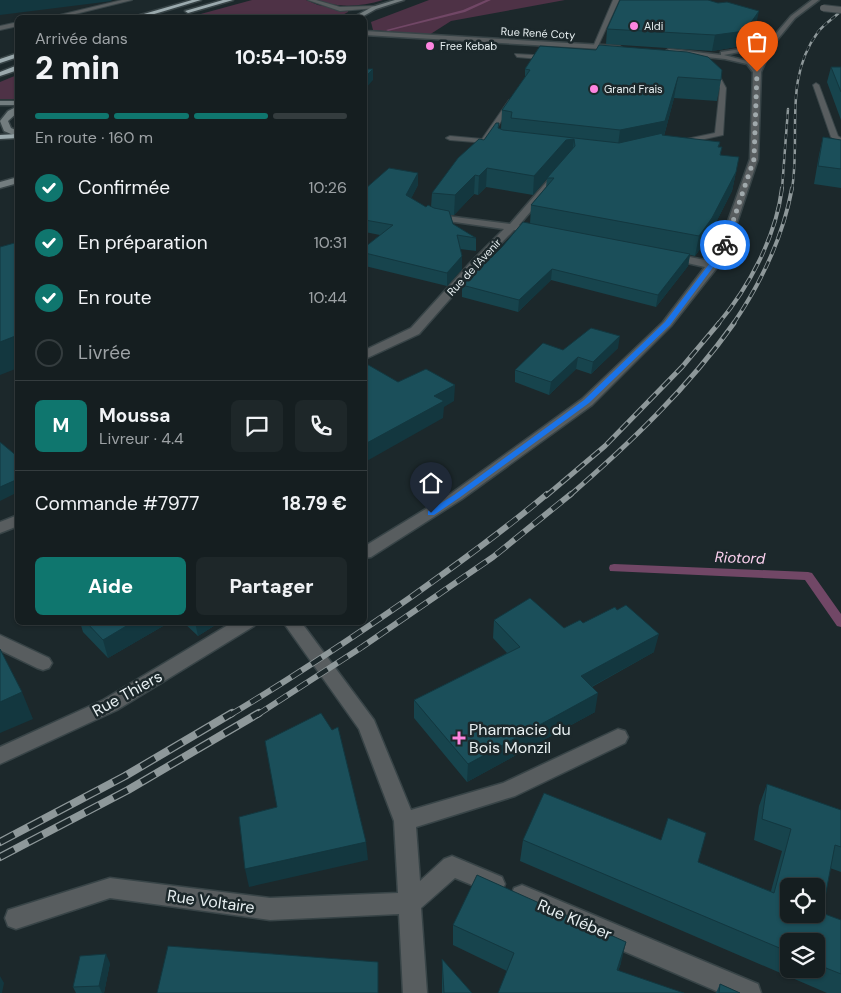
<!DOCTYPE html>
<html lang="fr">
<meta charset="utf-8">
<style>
:root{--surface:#151e20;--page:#1e2729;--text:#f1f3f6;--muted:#9da2a5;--line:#343c3e;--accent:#0f766e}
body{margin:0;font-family:"DM Sans",sans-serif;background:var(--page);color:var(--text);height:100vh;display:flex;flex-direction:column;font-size:19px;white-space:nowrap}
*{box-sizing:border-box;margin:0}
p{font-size:16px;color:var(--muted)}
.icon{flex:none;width:28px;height:28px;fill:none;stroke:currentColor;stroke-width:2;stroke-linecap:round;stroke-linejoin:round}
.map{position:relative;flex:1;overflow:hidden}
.drawer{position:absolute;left:15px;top:15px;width:352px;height:610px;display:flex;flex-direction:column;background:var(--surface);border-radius:8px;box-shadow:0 1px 4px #0004,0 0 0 1px var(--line)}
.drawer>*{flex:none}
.controls{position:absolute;left:780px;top:878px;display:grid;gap:10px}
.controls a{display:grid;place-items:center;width:45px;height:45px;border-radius:8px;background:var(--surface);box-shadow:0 1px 4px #0004,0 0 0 1px var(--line);font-size:25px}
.pin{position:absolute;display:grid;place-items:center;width:42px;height:42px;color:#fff;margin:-51px -21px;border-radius:50% 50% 50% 0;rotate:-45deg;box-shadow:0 0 5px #0007}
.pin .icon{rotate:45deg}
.courier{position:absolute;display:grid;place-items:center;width:50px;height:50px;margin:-25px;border:4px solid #1a73e8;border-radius:50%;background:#fff;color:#222;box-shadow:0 1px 6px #0007}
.headline em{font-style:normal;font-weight:800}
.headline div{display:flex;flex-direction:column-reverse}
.headline{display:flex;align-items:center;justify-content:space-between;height:85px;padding:0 20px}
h1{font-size:32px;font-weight:800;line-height:38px}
.bar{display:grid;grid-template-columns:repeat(4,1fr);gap:8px 5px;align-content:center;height:60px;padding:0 20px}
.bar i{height:6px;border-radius:4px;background:var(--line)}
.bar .active{background:var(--accent)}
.bar p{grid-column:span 4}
.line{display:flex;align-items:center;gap:12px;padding:0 20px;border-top:1px solid var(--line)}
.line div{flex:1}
.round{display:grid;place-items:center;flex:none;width:52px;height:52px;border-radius:8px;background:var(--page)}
ol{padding:0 20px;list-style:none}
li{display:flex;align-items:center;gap:15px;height:55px}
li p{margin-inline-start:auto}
li .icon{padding:5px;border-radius:50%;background:var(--accent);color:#fff;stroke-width:4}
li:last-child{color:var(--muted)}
li i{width:28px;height:28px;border:2px solid var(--line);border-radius:50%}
.action{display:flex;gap:10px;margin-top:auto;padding:10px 20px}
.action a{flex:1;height:58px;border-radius:8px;background:var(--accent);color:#fff;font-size:20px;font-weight:800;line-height:58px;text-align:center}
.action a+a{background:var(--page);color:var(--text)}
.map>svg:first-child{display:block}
.green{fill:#4e3246}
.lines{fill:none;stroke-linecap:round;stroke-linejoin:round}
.stream{fill:#714766;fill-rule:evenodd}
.lane-casing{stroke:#384447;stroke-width:2}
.street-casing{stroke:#384447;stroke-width:3}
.secondary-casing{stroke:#384447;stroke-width:3}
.highway-casing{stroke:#384447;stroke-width:3}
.lane{fill:#585d5f;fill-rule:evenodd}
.street{fill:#585d5f;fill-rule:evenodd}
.secondary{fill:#737d7f;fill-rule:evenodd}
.highway{fill:#9baaae;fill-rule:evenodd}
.rail-far4-casing{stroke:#8e989a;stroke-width:2.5}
.rail-far3-casing{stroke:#8e989a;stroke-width:4}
.rail-far2-casing{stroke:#8e989a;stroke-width:5}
.rail-far1-casing{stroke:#8e989a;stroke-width:6}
.rail-casing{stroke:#8e989a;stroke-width:8}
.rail-far4{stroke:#1c282b;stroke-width:2;stroke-dasharray:5;stroke-linecap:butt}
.rail-far3{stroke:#1c282b;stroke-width:2.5;stroke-dasharray:8;stroke-linecap:butt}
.rail-far2{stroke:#1c282b;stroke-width:3;stroke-dasharray:10;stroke-linecap:butt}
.rail-far1{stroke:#1c282b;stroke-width:4.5;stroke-dasharray:12;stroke-linecap:butt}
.rail{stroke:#1c282b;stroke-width:5.5;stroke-dasharray:16;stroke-linecap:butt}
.street-bridge-casing{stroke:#384447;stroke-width:8;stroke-linecap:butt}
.street-bridge{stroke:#585d5f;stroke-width:6}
.wall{fill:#17444d;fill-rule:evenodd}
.shaded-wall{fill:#13373f}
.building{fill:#1b4f5a;stroke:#13373f;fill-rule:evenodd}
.route{fill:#1a73e8}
.done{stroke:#a0a9ac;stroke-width:5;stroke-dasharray:0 9}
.poi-dot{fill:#fe85e0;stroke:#1c282b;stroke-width:2}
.labels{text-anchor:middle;stroke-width:5;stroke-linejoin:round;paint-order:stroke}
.far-poi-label{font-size:11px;fill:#e7eff1;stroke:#1c282b;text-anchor:start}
.far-street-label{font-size:11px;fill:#e7eff1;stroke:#1c282b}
.water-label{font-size:15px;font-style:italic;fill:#fcd1ef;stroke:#1c282b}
.near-street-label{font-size:16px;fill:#e7eff1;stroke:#1c282b}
.near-poi-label{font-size:16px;fill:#e7eff1;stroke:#1c282b;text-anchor:start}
</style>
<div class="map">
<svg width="841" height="993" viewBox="0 0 841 993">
<rect width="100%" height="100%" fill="#1c282b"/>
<path class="green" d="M252,0H306L318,5L348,11V12L337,18H186Z
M315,0H383C360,7 338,8 315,0Z
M429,0H565L451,21L429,35L373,30L371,22Z
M17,75V99H0V82Z"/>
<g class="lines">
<path class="stream" d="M486,0H491L465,12L388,31L386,30L463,10Z
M614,564L808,572L812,573L841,614V627L837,626L805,580L610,571L609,568L610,565Z"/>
<g class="lane-casing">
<path id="lane" d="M122,0H132L59,18H47Z
M308,0H316L340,7L374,6L377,8L340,11Z
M613,0H619L598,46L593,47Z
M18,22V26L0,30V26Z
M515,54L551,56L554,58L551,60L517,57Z
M706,72L719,75L726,88L723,135L677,145V141L715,133L720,88L714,77L704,75L703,74Z
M816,83L819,85L838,136L841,138V143L831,137L813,85Z
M509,100L514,101L487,143L450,140L446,138L450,136L482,139Z"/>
</g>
<g class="street-casing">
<path id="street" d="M812,0H819L795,18L773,45L761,72L758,159L726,256L671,326L592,405L462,499L371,557L365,558V546L452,493L582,399L663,322L705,267L665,258L664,256L665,254L669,253L710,261L716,255L750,159L753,72L747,64L725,59L669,53L666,51L669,49L721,55V52L748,48L768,43L791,16ZM765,47L756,67L751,62L724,55Z
M365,31L619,46L622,48L619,50L365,35Z
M552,178L557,181L555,183L519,225L524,228L523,230H514L478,267L419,334L365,359V350L411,328L470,263L504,229L434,219L429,216L431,214L510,224L549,179Z
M18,515V526L0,533V522Z
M233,622H256L254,626L117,710L0,764V747L103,700Z
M283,622H301L374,720L411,810L503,783L618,729L625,731L628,737L625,743L515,796L416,827L420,881L444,859L452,856L502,877L505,884L502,891L494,894L455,878L421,908L427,993H403L399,914L270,920L110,898L16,929L8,926L5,918L8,910L110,878L270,898L398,893L394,821L359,729Z
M0,635L49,658L52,663L49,668L43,670L37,668L0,650Z
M522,885L758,984L761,993H721L514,904L511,896L514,888Z"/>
</g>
<g class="secondary-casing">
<path id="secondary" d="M395,0H404L376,9L360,18H352L372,7Z
M0,101H18V105H0Z
M18,106V112L8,121L11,128L18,131V137L4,131L0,121L8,111Z
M18,177V183L0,188V182Z"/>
</g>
<g class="highway-casing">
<path id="highway" d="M192,0H201L141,18H130Z
M223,0H233L188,13L185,11Z
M18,53V57L0,63V59Z
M18,65V70L0,76V72Z
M18,134V138L0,139V135Z"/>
</g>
<use href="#lane" class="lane"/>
<use href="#street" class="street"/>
<use href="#secondary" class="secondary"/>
<use href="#highway" class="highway"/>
<g class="rail-far4-casing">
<path id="rail-far4" d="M782,189L788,109
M792,189C801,136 783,79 818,32C824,24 834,18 841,11"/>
</g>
<g class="rail-far3-casing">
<path id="rail-far3" d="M718,324C749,287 776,237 782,188
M733,324C761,283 783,237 792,188"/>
</g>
<g class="rail-far2-casing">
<path id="rail-far2" d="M546,496L605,446L682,367L719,323
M569,496C629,444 688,388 734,323"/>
</g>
<g class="rail-far1-casing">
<path id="rail-far1" d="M230,715C292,678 352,638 411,597C457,564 503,531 547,494
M257,715L362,647L493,557L571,494"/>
</g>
<g class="rail-casing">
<path id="rail" d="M0,842L125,776L232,713
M0,857L128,790L259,713"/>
</g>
<use href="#rail-far4" class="rail-far4"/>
<use href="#rail-far3" class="rail-far3"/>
<use href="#rail-far2" class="rail-far2"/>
<use href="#rail-far1" class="rail-far1"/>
<use href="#rail" class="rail"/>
<g class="street-bridge-casing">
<path id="street-bridge" d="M823,8L841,10"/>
</g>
<use href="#street-bridge" class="street-bridge"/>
</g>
<path class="wall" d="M756,25L742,46L712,51L606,44L607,29Z
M540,46L721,80L717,101L674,98L664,136L720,142L719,147L721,155L736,172L732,191L708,238L695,256L690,255L688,266L656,307L551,280L518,312L462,297V285L530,224L531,205L546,187L547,178L533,195L486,187L478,195L474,194L454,215H451L453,224L476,238V251L460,249L462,269L447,286L365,266V247L380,235L365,232V189L418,185L411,198L426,207H431L432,193L484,140L499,123L498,128L501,129L502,110L525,77V69Z
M831,67H841V120L827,82Z
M823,137L841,140V188L814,184L819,155Z
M618,348L591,374L576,369L549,395L515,382V370L563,350Z
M494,620L564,628L583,623L654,652L592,687L595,712L467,782L414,718V700L507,653L493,638Z
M80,622H170L108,658L83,632Z
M183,622H220L198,636Z
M767,784L841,810V872L830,868L822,913L841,920V993H827L520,861L523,840L771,891L782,851L754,840L759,806ZM789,941H816V969H789Z
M453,925L621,963L618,971H507L453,945Z
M442,959L472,993H442Z
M110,963L104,993H76L73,987Z
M720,984L740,993H716Z"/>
<path class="shaded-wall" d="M0,0H111L112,1L0,15Z
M759,11L756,25L742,46L712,51L715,35Z
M373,69V80L365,89V77Z
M678,77L674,98L662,143L617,153L620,130Z
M574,139L572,157L565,158L533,195L534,176L566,140Z
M487,168L486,187L478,195L479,176Z
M736,172L732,191L708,238L695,256L699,236Z
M418,173V185L407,207L406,195Z
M475,175L474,194L454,215L455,195Z
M690,254L688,266L656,307L658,295Z
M462,256V269L447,286V273Z
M552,269L551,280L518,312L519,300Z
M18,335V368L0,375V342Z
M620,336L618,348L591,374L593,362Z
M578,357L576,369L549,395L551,382Z
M455,385L454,401L444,407L443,418L365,462V444L434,396Z
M18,479V492L0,501V487Z
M133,622H170L108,658L103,640Z
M195,622H220L198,636Z
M659,634L654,652L578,694L581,676Z
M22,692L33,719L0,733V702Z
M598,693L595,712L467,782L468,764Z
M366,842L368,860L249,887L245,869Z
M626,942L621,963L612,990L617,970Z
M106,954L110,963L104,993H102L99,986Z
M0,976L4,983L2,993H0Z"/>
<path class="building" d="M620,0H708L718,3L727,2L759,11L745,31L715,35L607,29Z
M599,45L687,52L708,57L722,70L721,80L678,77L665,121L620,130L511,118L512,112L502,110L530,70L525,69L540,46L596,50Z
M831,67H841V92Z
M365,69H373L365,77Z
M496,123H499L498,128L503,130L619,143L663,133L662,135L720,142L718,147H722L720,155L739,157L736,172L712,218L699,236L531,205L554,178H547L575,146L574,139L566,140L534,176L487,168L479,176L475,175L455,195L432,193L458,158L479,139L484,140Z
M823,137L841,140V169L818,166Z
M389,168L418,173L406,195L426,207L428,205L434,208L449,211L453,224L476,238L457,235L462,256L447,273L365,253V247L393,225L365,220V189Z
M523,222L690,254L658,295L552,269L519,300L462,285L502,247Z
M18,242V335L0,342V247Z
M591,328L620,336L593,362L578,357L551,382L515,370L543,343L563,350Z
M365,363L398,382L426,369L455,385L434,396L444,401L365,444Z
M0,442L18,457V479L0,487Z
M530,598L564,628L580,620L583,623L615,607L617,610L626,605L659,634L581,676L598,693L468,764L414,700L520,647L494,620Z
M86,622H133L103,640Z
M0,649L22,692L0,702Z
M321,713L332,730L338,727L366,842L245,869L239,817L277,807L265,741Z
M767,784L841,810V847L835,845L822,913L841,920V974L816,964V941H789V952L523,840L544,793L661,840L668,818L706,833L698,862L774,893L791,829L762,819ZM789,886H816V914H789Z
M477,875L626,942L617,970L684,993H498L514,953L453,925Z
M168,946L378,962V993H157Z
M106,954L99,986L73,987L80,956Z
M442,959L472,993H444Z
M720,984L740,993H719Z"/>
<path class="route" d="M725,243L728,245L723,257L714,266L670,325L589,403L459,498L434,515H428V511L454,495L584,400L665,322L710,263L718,255L722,245Z"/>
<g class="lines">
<path class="done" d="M725,245L754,159L757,72"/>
</g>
<g class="poi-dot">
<circle cx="634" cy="26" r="5"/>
<circle cx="430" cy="46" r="5"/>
<circle cx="594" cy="89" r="5"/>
<path d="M456.5 730.5h5v5h5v5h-5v5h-5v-5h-5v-5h5z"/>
</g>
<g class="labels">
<g class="far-poi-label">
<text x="644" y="30">Aldi</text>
<text x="440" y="50">Free Kebab</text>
<text x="604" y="93">Grand Frais</text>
</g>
<g class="far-street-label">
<text transform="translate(538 33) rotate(3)" y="4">Rue René Coty</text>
<text transform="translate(474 267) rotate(-47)" y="4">Rue de l'Avenir</text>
</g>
<g class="water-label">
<text transform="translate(740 558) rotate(2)" y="5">Riotord</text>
</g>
<g class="near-street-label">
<text transform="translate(127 693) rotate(-29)" y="6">Rue Thiers</text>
<text transform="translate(211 901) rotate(8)" y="6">Rue Voltaire</text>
<text transform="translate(575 919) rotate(23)" y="6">Rue Kléber</text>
</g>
<g class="near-poi-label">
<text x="469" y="735">Pharmacie du<tspan x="469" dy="18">Bois Monzil</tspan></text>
</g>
</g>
</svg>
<div class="controls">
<a><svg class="icon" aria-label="locate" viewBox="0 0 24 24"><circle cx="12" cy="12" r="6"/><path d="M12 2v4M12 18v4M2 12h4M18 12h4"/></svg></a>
<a><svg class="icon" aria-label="layers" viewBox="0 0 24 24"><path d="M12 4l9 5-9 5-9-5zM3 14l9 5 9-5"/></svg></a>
</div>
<div class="pin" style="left:757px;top:72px;background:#ea580c"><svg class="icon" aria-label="bag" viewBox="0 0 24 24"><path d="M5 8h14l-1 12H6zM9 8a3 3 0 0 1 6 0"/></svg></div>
<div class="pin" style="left:431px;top:513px;background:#1f2937"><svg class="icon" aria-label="home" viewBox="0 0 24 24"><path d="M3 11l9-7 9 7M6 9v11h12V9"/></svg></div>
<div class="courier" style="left:725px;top:245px"><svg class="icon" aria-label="bike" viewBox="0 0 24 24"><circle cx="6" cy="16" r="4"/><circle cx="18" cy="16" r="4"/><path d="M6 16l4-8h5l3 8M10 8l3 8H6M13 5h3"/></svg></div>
<section class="drawer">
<div class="headline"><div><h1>2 min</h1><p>Arrivée dans</p></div><em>10:54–10:59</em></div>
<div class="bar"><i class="active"></i><i class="active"></i><i class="active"></i><i></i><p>En route · 160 m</p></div>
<ol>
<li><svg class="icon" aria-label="check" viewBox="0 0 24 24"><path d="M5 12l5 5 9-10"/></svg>Confirmée<p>10:26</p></li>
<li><svg class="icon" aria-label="check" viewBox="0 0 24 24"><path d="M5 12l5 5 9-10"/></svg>En préparation<p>10:31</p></li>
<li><svg class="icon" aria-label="check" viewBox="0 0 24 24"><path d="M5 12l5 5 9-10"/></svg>En route<p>10:44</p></li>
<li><i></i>Livrée</li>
</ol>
<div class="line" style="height:90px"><b class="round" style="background:var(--accent);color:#fff">M</b><div><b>Moussa</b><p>Livreur · 4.4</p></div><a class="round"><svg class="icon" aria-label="chat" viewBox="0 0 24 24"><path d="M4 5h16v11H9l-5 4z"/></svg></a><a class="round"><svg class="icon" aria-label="phone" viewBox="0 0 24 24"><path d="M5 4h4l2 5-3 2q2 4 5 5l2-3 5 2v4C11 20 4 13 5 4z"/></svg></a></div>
<div class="line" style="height:65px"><div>Commande #7977</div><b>18.79 €</b></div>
<div class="action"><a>Aide</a><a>Partager</a></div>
</section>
</div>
